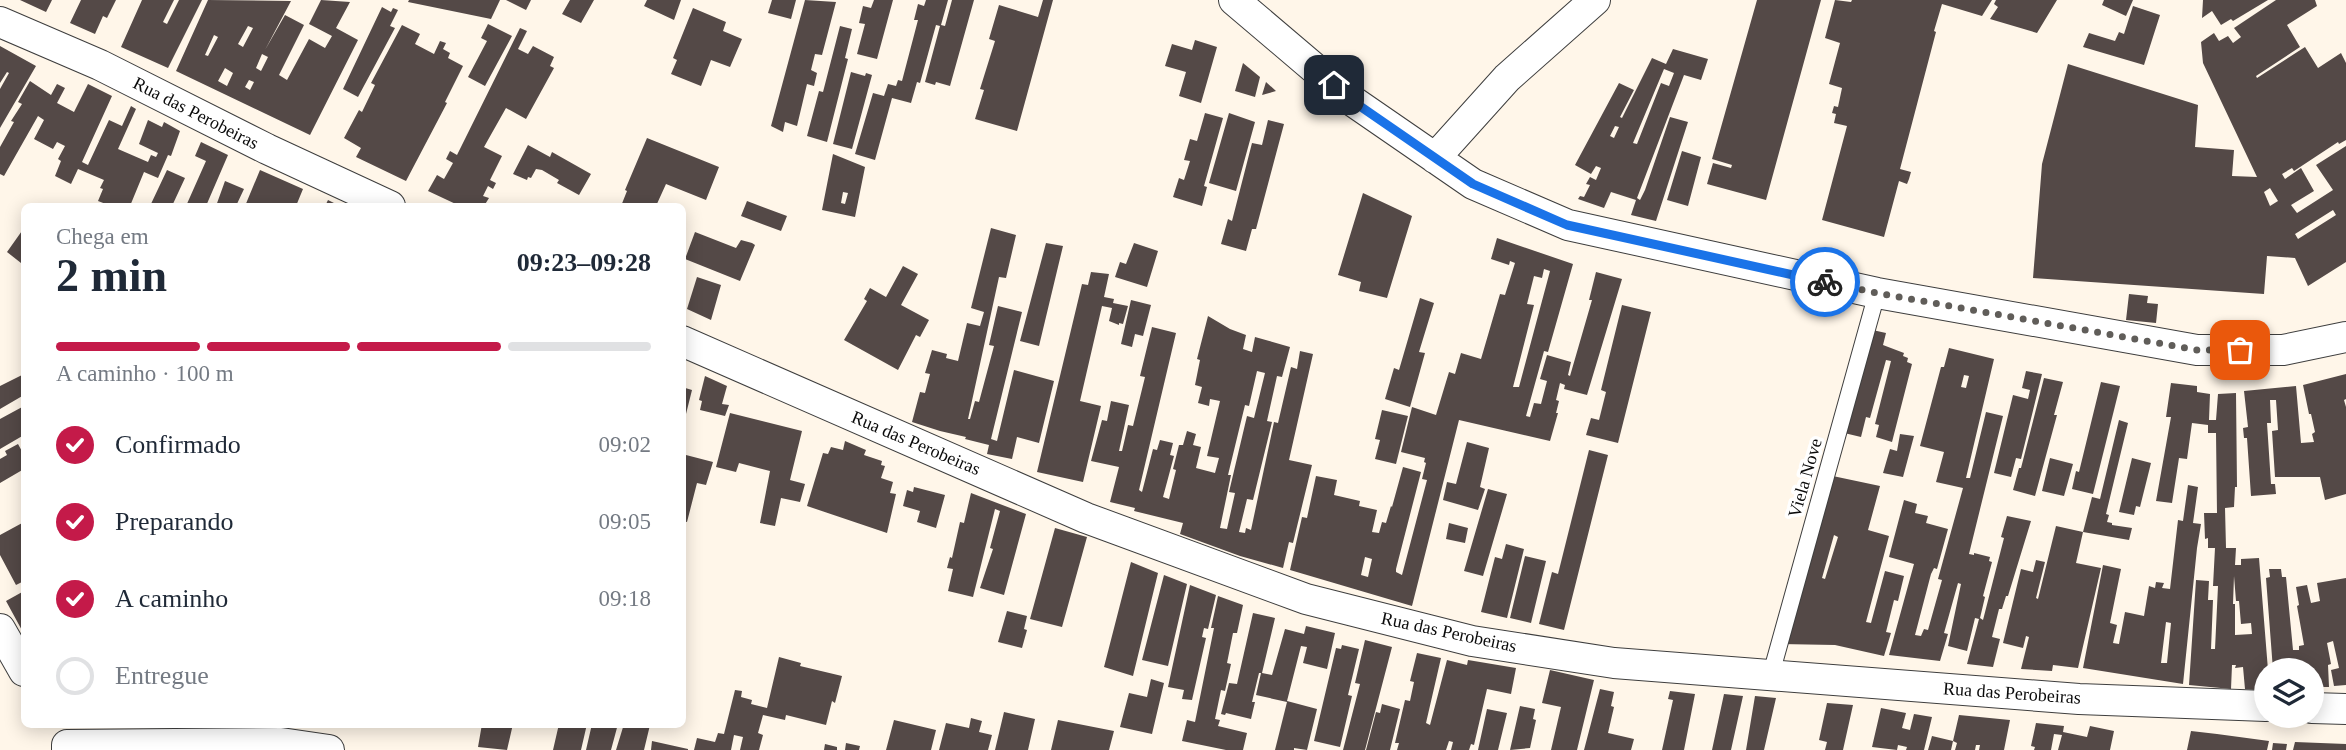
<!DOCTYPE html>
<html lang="pt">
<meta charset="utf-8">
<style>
:root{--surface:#fff;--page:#f2f2f3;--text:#1f2937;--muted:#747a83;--line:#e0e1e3;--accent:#c41a49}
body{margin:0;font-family:Georgia,serif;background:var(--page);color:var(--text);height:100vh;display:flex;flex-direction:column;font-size:26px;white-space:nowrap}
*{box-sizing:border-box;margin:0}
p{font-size:23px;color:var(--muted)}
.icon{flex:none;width:38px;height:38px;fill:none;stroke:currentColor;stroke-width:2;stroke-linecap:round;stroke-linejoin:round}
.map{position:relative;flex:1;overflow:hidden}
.sheet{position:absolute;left:21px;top:203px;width:665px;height:525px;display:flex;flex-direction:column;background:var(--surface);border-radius:10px;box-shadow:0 4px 18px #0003}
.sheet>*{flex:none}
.buttons{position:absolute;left:2254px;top:658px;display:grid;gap:14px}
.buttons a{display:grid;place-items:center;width:70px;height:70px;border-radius:50%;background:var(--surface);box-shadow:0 4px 18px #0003;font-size:35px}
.pin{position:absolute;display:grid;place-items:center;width:60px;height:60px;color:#fff;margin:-30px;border-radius:14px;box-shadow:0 4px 10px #0006}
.courier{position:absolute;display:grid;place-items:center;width:70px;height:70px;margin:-35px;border:5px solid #1a73e8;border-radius:50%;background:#fff;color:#222;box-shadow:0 2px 9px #0007}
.head em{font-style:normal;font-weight:600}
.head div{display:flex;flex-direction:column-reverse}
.head{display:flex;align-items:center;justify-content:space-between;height:119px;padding:0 35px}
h1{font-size:46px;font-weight:600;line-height:52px}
.bar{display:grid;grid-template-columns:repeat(4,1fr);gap:10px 7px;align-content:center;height:84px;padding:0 35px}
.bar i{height:9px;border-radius:5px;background:var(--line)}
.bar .on{background:var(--accent)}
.bar p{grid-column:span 4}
ol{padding:0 35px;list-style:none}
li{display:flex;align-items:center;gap:21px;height:77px}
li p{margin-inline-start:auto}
li .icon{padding:7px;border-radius:50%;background:var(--accent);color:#fff;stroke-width:4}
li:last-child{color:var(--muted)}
li i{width:38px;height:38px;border:4px solid var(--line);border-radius:50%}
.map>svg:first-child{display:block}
.building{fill:#544947;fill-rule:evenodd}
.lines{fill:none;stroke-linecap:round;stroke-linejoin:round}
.service-casing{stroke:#3e3e3e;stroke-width:18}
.minor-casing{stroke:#3e3e3e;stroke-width:32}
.service{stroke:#fff;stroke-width:16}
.minor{stroke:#fff;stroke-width:30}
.done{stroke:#605d59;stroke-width:7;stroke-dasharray:0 12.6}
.route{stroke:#1a73e8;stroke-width:9}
.labels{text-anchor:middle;stroke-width:7;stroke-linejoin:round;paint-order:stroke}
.street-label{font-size:18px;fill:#0b0b0b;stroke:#fff}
</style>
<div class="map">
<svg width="2346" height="750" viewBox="0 0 2346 750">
<rect width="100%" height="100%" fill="#fff6e9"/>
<path class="building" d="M20,0H52L46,12Z
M81,0H116L107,18L103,16L95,34L70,23Z
M142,0H174L163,22L167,24L179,0H202L168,68L121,47Z
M208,0L291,1L265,50L285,15L304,25L279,75L287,80L309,39L325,48L332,36L309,24L321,0L350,2L336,28L358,40L310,135L176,71ZM248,26L253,28L243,47L238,44ZM214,35L218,37L208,56L205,55ZM262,54L268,57L261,71L256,68ZM225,68L233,73L227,86L218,81ZM249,80L254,82L250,90L245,87Z
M409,0H500L491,19L408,2Z
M506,0H531L526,10Z
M570,0H594L581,23L562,14Z
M647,0H681L674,20L644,6Z
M772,0H796L791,19L768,13Z
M805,0L836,2L822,55L815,54L811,70L817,73L814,86L807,84L797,126L785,122L783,132L771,126Z
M874,0H893L877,59L857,54L865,24L859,23L863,6L871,8Z
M926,0H948L941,25L945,26L952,0H974L950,86L936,82L935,85L925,82L940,26L936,25L920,83L917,82L911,103L892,98L875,160L855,154L873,93L884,96L888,84L896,86L898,80L902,81L918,20H914L918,4L924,6Z
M1043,0H1053L1017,131L975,119L984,90L980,89L995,41L989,39L999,5L1038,17Z
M1757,0H1821L1766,200L1707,184L1713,163L1731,168L1732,165L1712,159Z
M1835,0L1851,2L1852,0H1992L1982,16L1942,4L1934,31L1936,32L1900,169L1911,172L1909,179L1907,184L1899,181L1884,237L1822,220L1847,126L1834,123L1836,114L1832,113L1834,106L1838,107L1842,88L1829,84L1840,43L1825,38Z
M1996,0H2057L2037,33L1990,19L1998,7L1994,4Z
M2104,0H2133L2126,16L2102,5Z
M2203,0H2268L2233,21L2231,19L2221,25L2212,11L2202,18Z
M2276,0H2315L2317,6L2287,25L2300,47L2256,76L2257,78L2305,47L2318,68L2341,53L2346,63V140L2339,144L2338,142L2294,171L2292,168L2282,174L2285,179L2301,168L2314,191L2291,205L2297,213L2333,190L2316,165L2346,146V262L2308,286L2295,258L2267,256L2264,294L2033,278L2042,164L2068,64L2198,105L2195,147L2234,150L2232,176L2257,177L2203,63L2201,42L2214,33L2219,41L2228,36L2233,43L2241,37L2234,28ZM2270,188L2278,201L2270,206L2264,192ZM2333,210L2336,215L2298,239L2295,234Z
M2133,6L2160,15L2144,65L2083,47L2089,33L2115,41L2119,32L2124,34Z
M382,7L391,12L393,8L398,10L390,26L395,28L358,97L343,89Z
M693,8L726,22L723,31L742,39L730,67L711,60L701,86L671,74L677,60L673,58Z
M488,24L512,36L485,86L468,77L487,41L481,38Z
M402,25L420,34L415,44L434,54L440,41L446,43L443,49L450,53L448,58L463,66L445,102L447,103L406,181L356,157L361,148L344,138L359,110L362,112L375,85L371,83Z
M840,26L852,29L845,58L848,59L827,142L807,136L819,91L823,92Z
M520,28L527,31L518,49L528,54L533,46L554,57L550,66L554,68L526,119L506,108L484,147L502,156L490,180L496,183L493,189L488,186L483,196L489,198L484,206H460L428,191L437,175L444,179L453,163L446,159L450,151L457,155Z
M1195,40L1217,47L1201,103L1179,96L1186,72L1165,66L1172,44L1192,50Z
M0,46L36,66L0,128V89L9,73L7,72L0,83Z
M1673,49L1708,59L1701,80L1684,75L1637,198L1640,200L1645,190L1670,117L1688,122L1656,221L1631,215L1636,200L1611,192L1604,208L1578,199L1580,196L1584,197L1590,185L1586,184L1590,177L1596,180L1601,168L1596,166L1591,174L1575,165L1619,83L1634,90L1620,117L1622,118L1652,58L1666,64ZM1664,69L1674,73L1669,86L1661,83L1637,144L1633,143ZM1615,126L1619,127L1614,138L1610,136Z
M1243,63L1260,77L1255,97L1235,91Z
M851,72L865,76L866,73L872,75L852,149L833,144Z
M30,81L51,95L57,84L65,88L57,103L74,112L88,84L112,96L82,162L88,165L109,120L122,126L131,106L136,109L118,149L148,162L151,155L156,157L158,153L139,144L148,120L162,127L164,122L180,131L171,156L168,155L158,178L144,172L130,206H111L98,201L103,189L100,188L104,180L78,169L71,184L55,176L61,161L58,159L65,146L57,142L53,149L34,139L44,120L38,116L4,176L0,174V147L14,122L11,121L22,104L18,102Z
M1266,82L1276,91L1262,95Z
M1205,113L1223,118L1204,186L1207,187L1202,206L1173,197L1179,178L1184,180L1190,161L1184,160L1190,139L1197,141Z
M1229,113L1255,122L1236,191L1209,183Z
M1268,120L1284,124L1256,229H1252L1246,251L1221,244L1228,219L1232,221L1252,143L1262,145Z
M647,138L719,167L706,200L666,184L656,206H621L627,191L625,190Z
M201,142L228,155L206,206H186L206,161L195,156Z
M528,145L550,157L552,152L591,174L579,195L557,183L559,180L542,170L536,169L531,178L528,177L527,180L513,174Z
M1682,151L1701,157L1688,206L1667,200Z
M833,154L865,167L855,217L822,210ZM843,192L848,193L845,204L841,203Z
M167,170L185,178L172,206H150Z
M260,170L303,189L296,206H245Z
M225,181L244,189L236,206H216Z
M1363,193L1412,216L1387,298L1359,291L1361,282L1338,275Z
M328,200L340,206H325Z
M747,201L787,216L781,231L741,216Z
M24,228V262L21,263L7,252Z
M991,228L1016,235L1006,278L999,277L968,419H970L975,401L979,402L994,346L989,345L998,306L1022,312L991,439L997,441L1014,370L1054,381L1039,443L1017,437L1012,459L987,454L989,445L965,439L966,437L940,431L912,422L920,392L925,393L930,374L925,373L932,350L947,354L946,358L958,361L967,323L980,326L984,312L971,308Z
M695,232L736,248L741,240L752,243L755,245L740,281L685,259Z
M1497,238L1573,264L1548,352L1544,351L1526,416L1530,417L1534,403L1541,404L1547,381L1540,379L1547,355L1571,362L1568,375L1570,376L1592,300H1589L1596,272L1622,279L1587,395L1564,389L1565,385L1560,383L1556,400L1559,401L1556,413H1558L1550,441L1459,420L1412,606L1290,570L1302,517L1307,518L1316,476L1337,480L1334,495L1360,501L1359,506L1377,510L1372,532L1379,533L1382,522L1386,523L1391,506L1392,507L1403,467L1421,472L1396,569V572L1402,575L1427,480L1422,479L1426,463L1424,462L1425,458L1401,452L1412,407L1436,415L1449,372L1455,374L1461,353L1481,359L1500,294L1505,295L1515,263L1510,261L1509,265L1491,259ZM1544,269L1550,271L1519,387H1513L1534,305L1527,304L1534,276L1542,278ZM1365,557L1372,559L1368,577L1361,575Z
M1046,243L1063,246L1039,346L1020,341Z
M1134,243L1158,251L1147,287L1115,277L1120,262L1126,264Z
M903,266L918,274L901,305L929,320L920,337L916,335L898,370L844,340L867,301L864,299L870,288L886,297Z
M1091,272L1109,274L1104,297L1114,299L1113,303L1128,306L1123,324L1119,323V325L1109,321L1112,308L1102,306L1080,401L1101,406L1083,482L1037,472L1082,284L1088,285Z
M697,277L721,285L711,320L687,309Z
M2129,294L2148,296L2147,303L2158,304L2156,323L2126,320Z
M1420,298L1434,303L1419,352L1425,353L1410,407L1385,399L1394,368L1399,370Z
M1131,300L1151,305L1143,336L1135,334L1132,347L1121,344Z
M1622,305L1651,312L1618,443L1586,435L1591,418L1599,420L1606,392L1601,390Z
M1208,316L1230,329L1246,335L1243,349L1252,352L1255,337L1290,347L1282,377L1277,376L1267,421L1272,422L1253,500L1247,499L1239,532L1245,533L1246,528L1251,530L1274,422L1278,423L1291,367L1297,369L1300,351L1313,354L1289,460L1312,465L1293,543L1289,542L1283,568L1240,556L1180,534L1183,523L1134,511L1135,508L1110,502L1119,467L1091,461L1102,420L1107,421L1111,401L1129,405L1119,451H1122L1128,425L1133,426L1145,377L1140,376L1152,327L1176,333L1139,490L1142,492L1153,449L1157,450L1160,440L1173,443L1170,455L1174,456L1163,497L1169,499L1176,470L1173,469L1179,445H1183L1187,431L1196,434L1193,445L1201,447L1196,468L1215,473L1219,458L1207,456L1220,401L1210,399L1209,406L1198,403L1202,387L1195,385L1200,360L1197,359ZM1257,371L1265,373L1254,418L1247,416L1229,492L1235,493L1227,529L1220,528L1231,475H1228L1245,405L1249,406Z
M1868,329L1886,333L1883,345L1904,353L1903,356L1908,358L1907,362L1912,364L1892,442L1876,437L1879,425L1875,424L1891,361L1886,360L1870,418L1866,417L1861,437L1840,432Z
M1949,348L1994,359L1966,478H1970L1986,412L2003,416L1969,554L1974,555V553L1990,557L1989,561L1992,562L1983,596L1985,597L1980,618L1983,620L2004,538L2001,537L2007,516L2031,521L2008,596H2006L2002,609H1999L1992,637L2000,639L1993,667L1967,664L1979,619L1975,618L1967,651L1948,646L1961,584L1958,583L1944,633L1948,634L1940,661L1889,655L1914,564L1889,557L1904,500L1917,504L1915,513L1928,516L1926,523L1948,529L1937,569L1934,568L1931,574L1915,635L1921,636L1924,629L1928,630L1942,580L1938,579L1963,488L1936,482L1944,452L1920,446L1941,367H1944ZM1964,375L1969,376L1966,388L1961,387Z
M2026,371L2042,374L2021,459L2016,458L2011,477L1994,473L2013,395L2028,399L2030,390L2022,388Z
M24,374V395L0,409V386Z
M2346,374V399L2344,400L2346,407V494L2325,500L2320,477H2275L2272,431L2278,430L2276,400H2270L2271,423H2267L2271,484H2275L2276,494L2251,496L2247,438H2244L2243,428L2248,427L2244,391L2296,386L2301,443L2314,442L2312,434L2315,432L2311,414H2309L2303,385Z
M705,376L727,386L722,404L729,405L725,416L700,410L702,401L699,400Z
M2044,378L2063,382L2054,415H2057L2035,496L2013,490L2019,468H2021Z
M2101,382L2120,386L2093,494L2072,489L2076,471L2079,472Z
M2171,383L2197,386V392L2210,394L2209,420H2216L2218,394L2236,393L2237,487H2235L2234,507L2225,508L2226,548H2236L2235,565H2241V559L2259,558L2268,670L2266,691L2245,689L2243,667L2235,668L2236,665H2232L2231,689L2189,685L2196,580L2209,581L2208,600H2213L2211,649H2215L2218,586H2213L2215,548H2208V538L2205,539L2204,513H2217L2216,433H2208V425L2192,423L2187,459L2179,458L2172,503L2156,501L2171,417H2166ZM2234,576L2236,601H2239L2241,624L2251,623L2252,634L2235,635V604H2233Z
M682,387L692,390L683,426H682Z
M24,406V435L0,449V419Z
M1382,410L1408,416L1396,464L1375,459L1380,440L1375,439Z
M730,413L802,431L790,480L805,484L800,502L781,498L775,526L760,523L770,471L739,463L736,472L716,467Z
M2119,420L2128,423L2106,514L2109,515L2107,522L2112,523V525L2132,528L2129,540L2083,532L2076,563L2101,568L2078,668L2053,665L2052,671L2021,669L2029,637L2026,636L2023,648L2003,643L2021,569L2033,572L2036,560L2045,562L2036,598L2038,599L2056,526L2083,532L2092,497L2100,499Z
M1900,434L1914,436L1903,477L1883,473L1890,449L1897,451Z
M845,441L866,450L864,455L882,461L881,465L885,466L881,478L893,482L890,493L896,494L887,533L807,506L823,453L828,454L831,447L843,450Z
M1467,442L1489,448L1480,487L1485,489L1478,510L1443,500L1447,482L1456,484Z
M18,444L24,455V469L0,483V459L7,455L5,451Z
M1589,450L1608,455L1564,630L1539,624L1552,572L1558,574Z
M686,455L713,462L706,485L697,483L687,522L682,521V468Z
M2050,458L2073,464L2064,496L2042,491Z
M2132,458L2151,463L2140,507L2136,506L2134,515L2119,512Z
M1828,475L1880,486L1868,530L1889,536L1866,622L1871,623L1885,571L1904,576L1898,601L1894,600L1886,632L1891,633L1884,656L1835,645L1780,644ZM1834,535L1838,537L1825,579L1822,578Z
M2188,485L2198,487L2193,523L2201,524L2197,548L2183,684L2083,668L2103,565L2121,569L2110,623L2117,625L2113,643L2119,644L2125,612L2144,616L2149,586L2155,588L2156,582L2164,583L2162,588L2170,589L2178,520L2183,521ZM2166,622L2171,623L2167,663H2161Z
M914,487L945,495L936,528L917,522L920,511L903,506L907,490L913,492Z
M1488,489L1507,494L1483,576L1464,571Z
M971,493L1026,514L1004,595L980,588L993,549L990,548L1000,511L995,509L973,597L948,591L953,569L947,568L950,557L952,558L960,522L964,523Z
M24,522V581L16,585L0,555V535Z
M1449,523L1468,528L1465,543L1446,539Z
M1055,528L1087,537L1062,627L1030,619Z
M1506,544L1524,549L1507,618L1481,612L1495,557L1502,559Z
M1525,556L1546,561L1531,623L1510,618Z
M1131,562L1158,573L1133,676L1104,667Z
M2269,569H2281L2282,577H2286L2293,650H2299V646L2304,645L2297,606L2299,605L2296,587L2307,585L2311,603L2320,601L2317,583L2346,578V685L2334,686L2331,670L2339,668L2333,641L2327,643L2331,664L2328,665L2329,687H2312V670H2273L2266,578L2270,577Z
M1164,575L1187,584L1168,666L1142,660Z
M1190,585L1216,595L1208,629L1204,628L1202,637L1206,638L1192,700L1182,699L1184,690L1168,687Z
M24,591V634L6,601Z
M1218,596L1243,605L1237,633H1233L1227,663L1231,664L1225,691L1221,690L1215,719L1220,720L1218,726L1247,733L1243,750H1226L1182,741L1187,720L1195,722L1214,628H1211Z
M1007,611L1027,616L1024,629L1027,630L1022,648L998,642Z
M1253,613L1275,618L1262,673L1272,675L1285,629L1304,634L1306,626L1335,633L1327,669L1303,663L1307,647L1301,646L1287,701L1317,709L1307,750L1294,748V750H1275L1287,702L1256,695L1261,673H1259L1252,702H1255L1251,719L1226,713L1225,715L1221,714L1229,683L1237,684Z
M1365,640L1392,647L1365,750H1343L1360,684L1355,683Z
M1342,645L1359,649L1348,695L1352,696L1340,747L1314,741L1336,648L1341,649Z
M1417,653L1441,658L1426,723L1430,725L1447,660L1467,665L1468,660L1516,668L1511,694L1487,689L1474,745L1471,744L1469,750H1451L1453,742L1449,741L1446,750H1397L1399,743H1395L1405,700L1410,701L1414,682L1410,681Z
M779,657L801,663L800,666L842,676L835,703L832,701L826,725L786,715L785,720L763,715L758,733L763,735L759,750H740L743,737L734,735L731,750H694L697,738L715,742L718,733L724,734L735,690L742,691L741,697L752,700L751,704L767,708Z
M1550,670L1594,680L1577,750H1551L1561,707L1542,703Z
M1151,679L1164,683L1152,734L1120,727L1129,693L1147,697Z
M1600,689L1614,692L1611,706L1614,707L1608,733L1634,739L1631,750H1584Z
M1670,691L1695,694L1684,750H1662L1673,700L1668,699Z
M1724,694L1743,696L1731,750H1712Z
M1755,696L1776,698L1764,750H1746Z
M1827,703L1853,705L1843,750H1825L1827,742L1819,740Z
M1382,704L1400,709L1390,750H1366L1376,712L1380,713Z
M1520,706L1535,709L1533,719L1536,720L1530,748L1510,750Z
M1881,708L1906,713L1902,728L1910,730L1914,714L1932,717L1924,750H1906L1907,747L1898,745L1897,750L1872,747Z
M1487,709L1507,713L1498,750H1478Z
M1004,712L1035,719L1028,750H995Z
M1959,715L2010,720L2004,750H1979L1980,745H1976L1975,750H1955L1957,743L1953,741Z
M971,718L982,721L979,732L992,735L988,750H939L946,723L969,728Z
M894,720L936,730L931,750H886Z
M1058,720L1114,731L1109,750H1051Z
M2036,723L2064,726L2063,732L2087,737L2090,726L2114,731L2110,750H2058L2062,735L2054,734L2051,750H2034L2035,747L2031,746Z
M482,724H513L507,750L478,747Z
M559,724H587L581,750H553Z
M592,724H618L611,750H586Z
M624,724L650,725L644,750H616Z
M2191,731L2217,734L2269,741L2267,750H2187Z
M1932,736L1953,741L1951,750H1928Z
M652,741L688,749V750H651Z
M2295,742L2346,744V750H2293Z
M846,743L860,746L859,750H845Z
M2273,743L2287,744L2286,750H2272Z
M825,744L837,747V750H824Z"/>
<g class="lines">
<g class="service-casing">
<path id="service" d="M1771,674L1877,293"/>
</g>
<g class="minor-casing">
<path id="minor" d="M1234,0L1354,102L1473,184L1568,225L1877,293L2197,350H2283L2346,337
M0,22L100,65L267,149L390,206
M1435,158L1507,78L1595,0
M682,341L1086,518L1306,599L1472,641L1614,663L2079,699L2266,706
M0,629L24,671
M2312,708L2346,709
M67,750V745L281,743L329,750"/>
</g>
<use href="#service" class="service"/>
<use href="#minor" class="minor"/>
</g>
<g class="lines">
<path class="done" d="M1825,282L1877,293L2197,350H2240"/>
<path class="route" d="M1334,85L1354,102L1473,184L1567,225L1825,282"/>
</g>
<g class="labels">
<g class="street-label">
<text transform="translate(196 113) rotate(27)" y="6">Rua das Perobeiras</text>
<text transform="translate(916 443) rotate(23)" y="6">Rua das Perobeiras</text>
<text transform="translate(1805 478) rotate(-74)" y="6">Viela Nove</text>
<text transform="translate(1449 632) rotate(12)" y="6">Rua das Perobeiras</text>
<text transform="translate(2012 693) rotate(4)" y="6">Rua das Perobeiras</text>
</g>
</g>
</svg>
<div class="buttons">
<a><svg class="icon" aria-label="layers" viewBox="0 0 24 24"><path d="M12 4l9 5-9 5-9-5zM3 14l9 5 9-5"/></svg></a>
</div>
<div class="pin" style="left:2240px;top:350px;background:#ea580c"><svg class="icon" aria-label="bag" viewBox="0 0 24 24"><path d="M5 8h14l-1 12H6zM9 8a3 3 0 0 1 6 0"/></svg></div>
<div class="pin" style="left:1334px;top:85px;background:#1f2937"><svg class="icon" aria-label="home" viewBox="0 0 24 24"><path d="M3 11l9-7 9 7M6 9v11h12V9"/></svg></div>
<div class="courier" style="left:1825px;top:282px"><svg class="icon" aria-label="bike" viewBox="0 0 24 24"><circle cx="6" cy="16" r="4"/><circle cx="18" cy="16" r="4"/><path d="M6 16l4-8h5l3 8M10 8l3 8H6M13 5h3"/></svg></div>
<section class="sheet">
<div class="head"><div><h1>2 min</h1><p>Chega em</p></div><em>09:23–09:28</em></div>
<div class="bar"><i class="on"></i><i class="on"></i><i class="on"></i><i></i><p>A caminho · 100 m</p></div>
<ol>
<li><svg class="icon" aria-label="check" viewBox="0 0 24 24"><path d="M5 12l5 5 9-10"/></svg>Confirmado<p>09:02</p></li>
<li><svg class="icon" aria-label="check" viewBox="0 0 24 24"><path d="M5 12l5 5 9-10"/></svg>Preparando<p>09:05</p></li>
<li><svg class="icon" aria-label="check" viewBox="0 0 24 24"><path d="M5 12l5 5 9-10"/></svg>A caminho<p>09:18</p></li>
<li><i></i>Entregue</li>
</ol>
</section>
</div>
